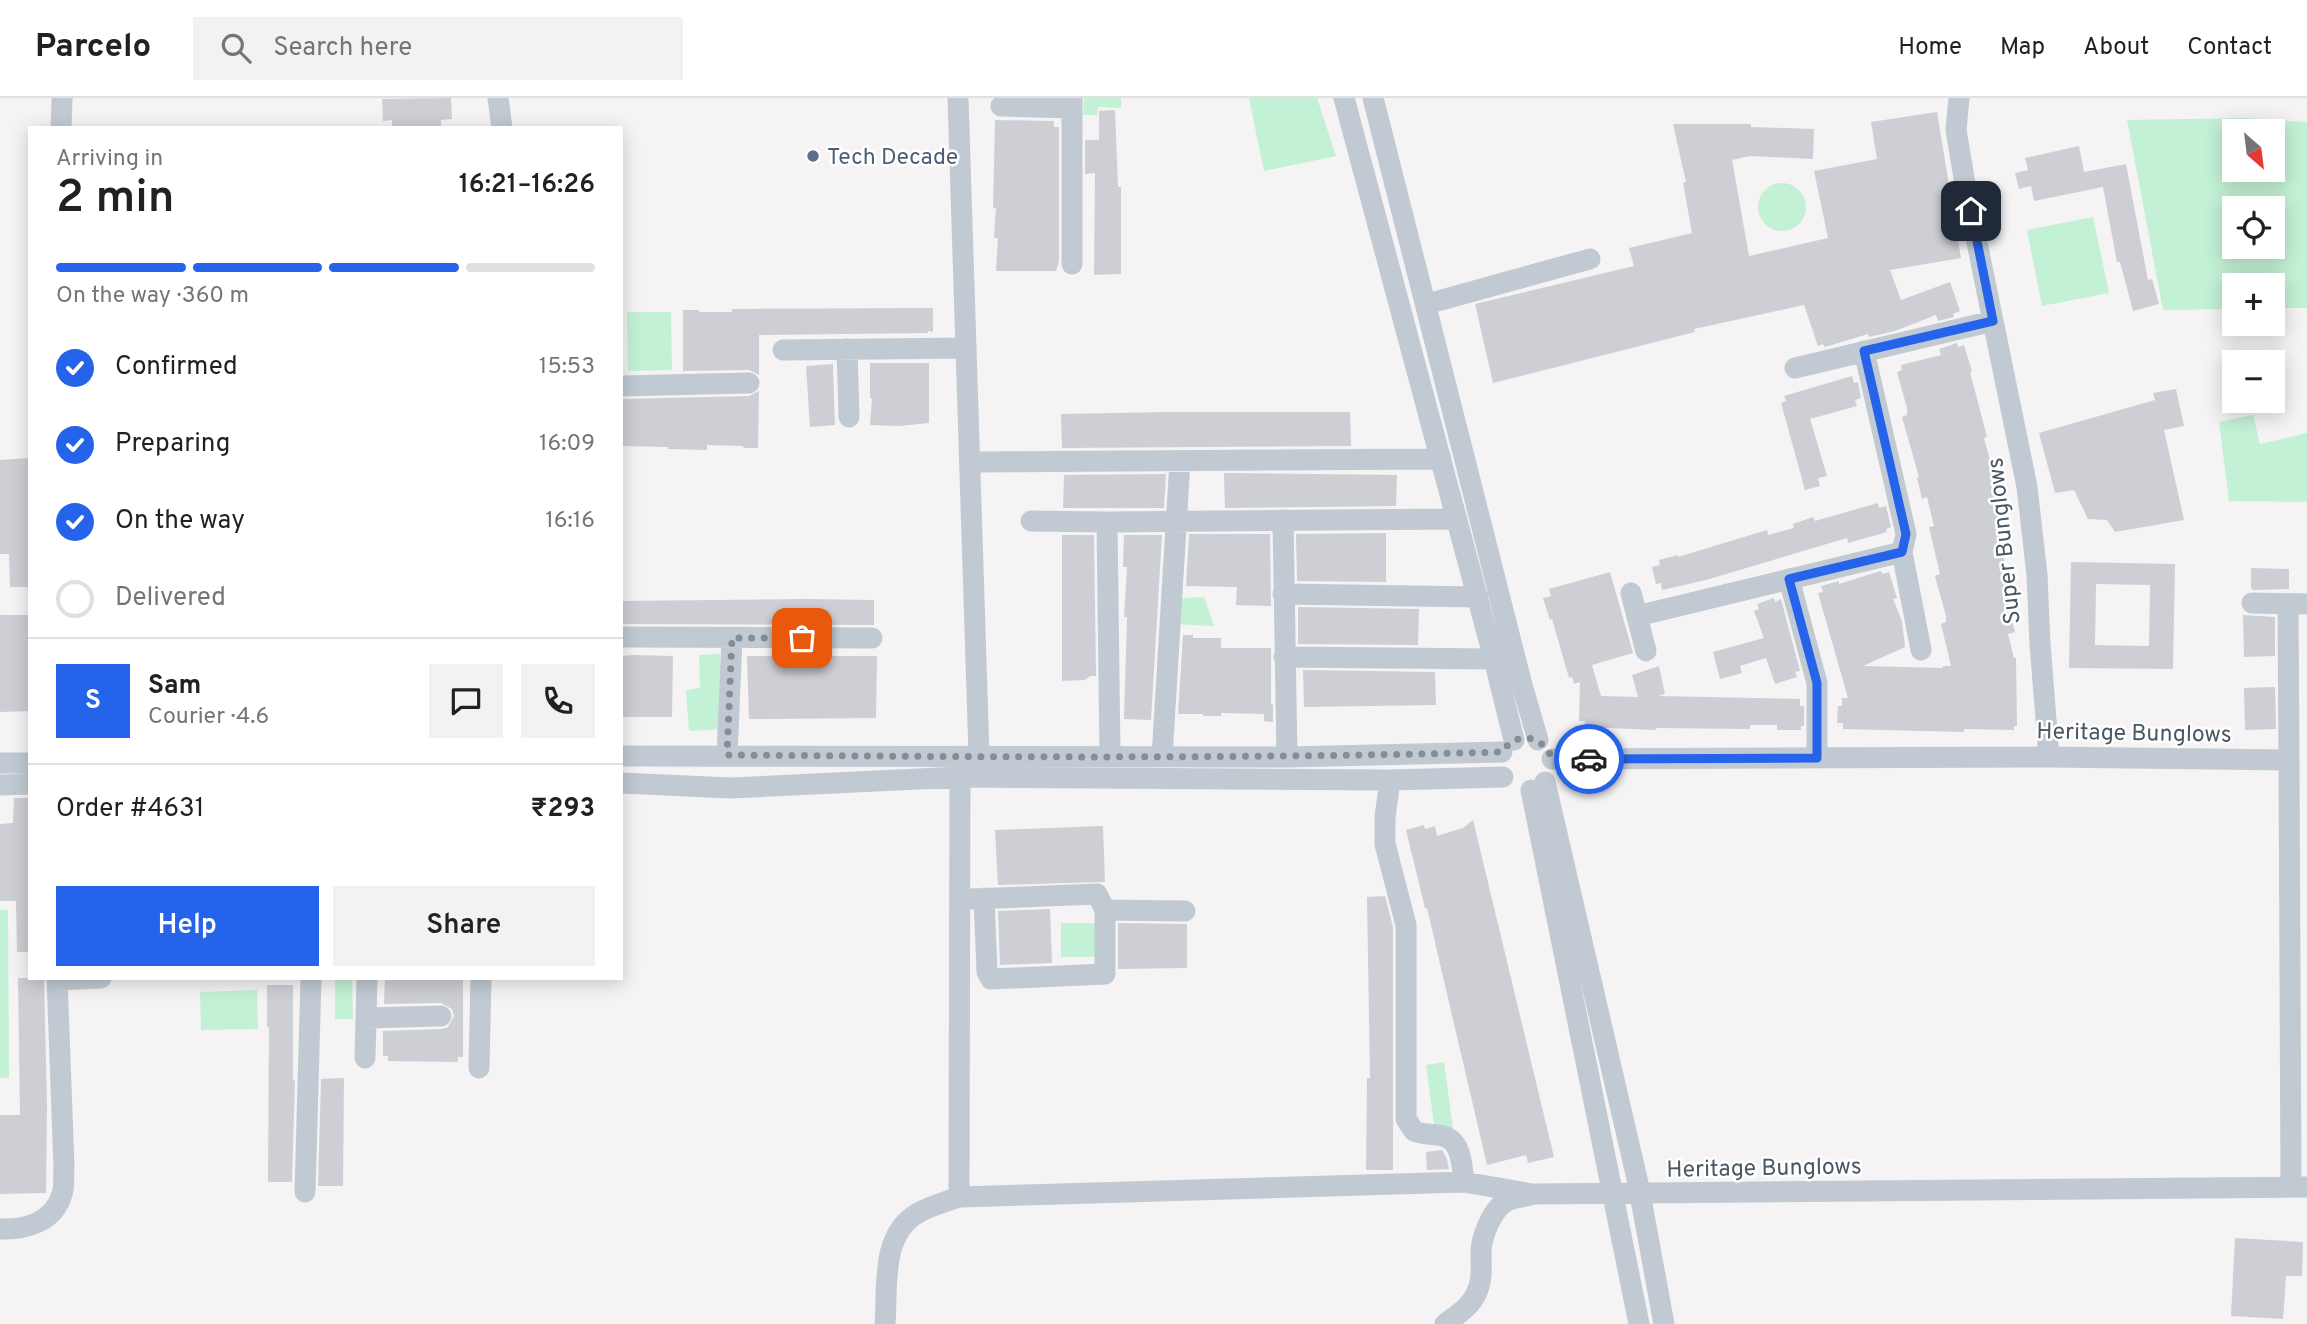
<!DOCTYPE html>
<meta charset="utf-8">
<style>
:root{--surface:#fff;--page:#f2f2f2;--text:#202124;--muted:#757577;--line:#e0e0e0;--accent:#2563eb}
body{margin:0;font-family:Overpass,sans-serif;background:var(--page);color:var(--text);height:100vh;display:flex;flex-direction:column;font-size:26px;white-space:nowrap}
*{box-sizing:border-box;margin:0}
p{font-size:23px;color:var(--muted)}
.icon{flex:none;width:38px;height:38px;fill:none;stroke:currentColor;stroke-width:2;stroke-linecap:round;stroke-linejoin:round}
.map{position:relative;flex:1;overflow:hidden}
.side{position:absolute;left:28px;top:28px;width:595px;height:854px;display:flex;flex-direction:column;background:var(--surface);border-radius:0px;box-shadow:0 4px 18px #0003}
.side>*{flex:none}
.needle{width:46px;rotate:152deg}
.buttons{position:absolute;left:2222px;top:21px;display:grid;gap:14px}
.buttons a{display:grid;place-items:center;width:63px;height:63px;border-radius:0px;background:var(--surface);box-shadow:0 4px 18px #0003;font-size:35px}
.pin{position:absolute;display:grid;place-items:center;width:60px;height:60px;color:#fff;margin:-30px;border-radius:14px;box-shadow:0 4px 10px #0006}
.courier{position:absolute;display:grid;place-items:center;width:70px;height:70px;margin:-35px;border:5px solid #2563eb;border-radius:50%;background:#fff;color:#222;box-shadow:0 2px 9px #0007}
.overview em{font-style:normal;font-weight:600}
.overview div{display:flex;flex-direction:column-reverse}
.overview{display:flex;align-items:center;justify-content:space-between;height:119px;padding:0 28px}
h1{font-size:46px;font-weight:600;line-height:52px}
.bar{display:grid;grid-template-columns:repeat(4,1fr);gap:10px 7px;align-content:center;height:84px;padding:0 28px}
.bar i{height:9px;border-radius:5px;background:var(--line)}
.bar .active{background:var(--accent)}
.bar p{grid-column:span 4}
.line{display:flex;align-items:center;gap:18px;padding:0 28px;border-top:2px solid var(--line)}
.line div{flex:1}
.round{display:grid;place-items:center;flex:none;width:74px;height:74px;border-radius:0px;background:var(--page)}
ol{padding:0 28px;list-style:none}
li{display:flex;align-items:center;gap:21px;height:77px}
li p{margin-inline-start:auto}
li .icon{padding:7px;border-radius:50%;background:var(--accent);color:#fff;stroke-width:4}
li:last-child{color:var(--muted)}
li i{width:38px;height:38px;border:4px solid var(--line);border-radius:50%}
.button{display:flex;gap:14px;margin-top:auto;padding:14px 28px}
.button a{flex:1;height:80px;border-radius:0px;background:var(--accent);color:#fff;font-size:28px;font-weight:600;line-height:80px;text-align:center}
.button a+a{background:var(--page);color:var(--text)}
header{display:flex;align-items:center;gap:42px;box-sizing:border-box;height:98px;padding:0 35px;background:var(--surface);border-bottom:2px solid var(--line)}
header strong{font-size:33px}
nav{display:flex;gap:38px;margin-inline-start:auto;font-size:24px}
.search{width:490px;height:63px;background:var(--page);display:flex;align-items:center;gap:18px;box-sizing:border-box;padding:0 24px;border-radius:0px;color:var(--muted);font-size:26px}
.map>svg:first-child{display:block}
.green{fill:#c3f1d5;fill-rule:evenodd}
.building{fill:#cdcfd5;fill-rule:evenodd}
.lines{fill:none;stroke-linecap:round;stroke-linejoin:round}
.minor{stroke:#c1cad2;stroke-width:21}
.done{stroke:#868d94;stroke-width:7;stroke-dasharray:0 12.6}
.route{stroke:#2563eb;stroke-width:9}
.service-dot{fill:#5c6f8a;stroke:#fff;stroke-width:2.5}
.labels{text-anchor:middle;stroke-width:5;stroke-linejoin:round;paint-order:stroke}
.service-label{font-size:23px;fill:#4e5e75;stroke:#fff;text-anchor:start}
.street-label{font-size:23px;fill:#4a5661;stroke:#fff}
</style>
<header>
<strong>Parcelo</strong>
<div class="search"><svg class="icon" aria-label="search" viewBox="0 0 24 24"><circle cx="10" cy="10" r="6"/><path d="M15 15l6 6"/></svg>Search here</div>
<nav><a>Home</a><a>Map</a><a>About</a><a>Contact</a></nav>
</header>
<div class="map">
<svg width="2307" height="1226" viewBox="0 0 2307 1226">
<rect width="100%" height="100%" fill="#f5f3f3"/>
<path class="green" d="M1084,0H1121V10L1098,9L1097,17H1083Z
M1249,0H1317L1336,58L1264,73Z
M2245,20L2307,24V210H2273V187H2235V211L2163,212L2127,22ZM2235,33H2273V72H2235ZM2235,110H2273V149H2235Z
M1758 109a24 24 0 1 1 48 0a24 24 0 1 1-48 0Z
M2093,119L2109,195L2042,208L2027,132Z
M627,214H671L672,272L628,273Z
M2253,317L2260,346L2307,335V404L2229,403L2219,324Z
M1204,499L1214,528L1172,526L1173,501Z
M720,556L724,631L689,633L686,592L700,590L699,557Z
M0,812H8L9,980H0Z
M1061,825H1103L1102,859H1061Z
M335,880H352L353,921H335Z
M257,892L258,931L201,932L200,894Z
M1444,964L1453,1030L1435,1033L1426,967Z"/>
<path class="building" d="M451,0L452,21L441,22V30H392V22L383,23L382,1Z
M1115,12L1118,89H1121V176L1094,177L1095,75L1085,76V42H1099V13Z
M1937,14L1961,160L1890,172L1901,202L1950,184L1960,213L1953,216L1954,219L1938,223L1936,217L1895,233L1869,239L1868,236L1825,249L1823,246L1818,248L1804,207L1694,231L1695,234L1493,285L1475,206L1634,168L1629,150L1692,135L1683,85L1686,84L1673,26H1751V29L1814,31L1813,61L1750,58L1732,62L1749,158L1828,140L1814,73L1877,61L1871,24Z
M995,22L1054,23V29H1059V163L1056,173H996L998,140H994L996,110H993Z
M2079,48L2084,74L2126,66L2148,182L2152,181L2159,206L2133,213L2120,164H2117L2103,89L2034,103L2031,88L2019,91L2015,75L2028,72L2025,60Z
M933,210V234L928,233V235L759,237V277L749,272L683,273V212H699V214H732V211Z
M1957,245L1958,249L1964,247L1972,273L1970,274L1987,339L1984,340L1997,388H1995L2007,435L2000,437L1999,441L2010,486L2003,487L2015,534L2008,536L2014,560H2016L2017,628H2014V632L1964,631V634L1843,631V625H1837L1838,608H1842V600H1848L1818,495L1823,494L1821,488L1839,483V486L1881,473L1882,476L1889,474L1897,500L1893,501L1902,523L1905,549L1863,568L1943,570V568H1951L1941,526L1946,524V518L1935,478L1940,476L1929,429L1934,428L1927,399L1922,401L1917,380L1919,379L1902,319L1907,317V310L1897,274L1902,272L1901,267L1941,257L1939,251Z
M870,265H929V325L899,328L870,327L872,300H870Z
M833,266L835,327L810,329L806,268Z
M1852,278L1854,285L1858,284L1861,300L1855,302L1857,308L1810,321L1827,378L1818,380L1820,388L1805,392L1781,305L1786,303L1784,298Z
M2176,291L2184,328L2164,332L2184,422L2115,434L2107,422L2088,421L2074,392L2055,395L2039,335L2155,302L2153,295Z
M759,293L758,350H743L744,348L707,347V352L668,351V349L621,348V301L749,298Z
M1167,314H1350L1351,348L1062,350L1061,316Z
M30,360V489H10L9,456H0V362Z
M1224,375L1397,377L1396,408L1225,410Z
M1166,376L1164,410H1063L1064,377Z
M1878,405L1879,410L1886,408L1891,429L1886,431L1887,434L1848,445L1847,440L1706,482L1662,492L1661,485L1656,486L1652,469L1660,467L1659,462L1678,457V459L1767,432L1768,437L1794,430L1793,426L1813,419L1815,423Z
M1386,435V484L1297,483L1296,436Z
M1189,436H1270L1271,508L1236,507L1237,489L1186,488Z
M1062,437H1094L1096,578H1090L1085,582L1062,583Z
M1124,437H1162L1151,622L1124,621L1127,519H1124L1127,469H1123Z
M2071,464L2175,466L2173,571L2069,570ZM2096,486L2150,487L2149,548L2095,547Z
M2251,470L2289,471V491L2253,492L2251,490Z
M1610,474L1633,555L1592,567L1601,598L1638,599L1632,577L1659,568L1665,596L1658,598L1800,601V608H1804V628H1801V632H1777V627H1750V631L1656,630V632L1584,629L1585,623H1579L1580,584L1574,586L1572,579L1569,580L1552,521L1550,522L1543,500L1551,498L1549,491Z
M1774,500L1775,504L1781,501L1800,573L1795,574L1797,579L1775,586L1766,560L1740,568L1742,575L1720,581L1713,554L1764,540L1754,513L1759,511L1757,506Z
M807,501L874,502V527L621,526V503Z
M1298,509L1419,511L1418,547L1298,546Z
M0,517H30V613L0,614Z
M2243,517L2275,519V558L2244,559Z
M1183,537H1193V540H1221V550H1271V606L1273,607V624L1264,623V616L1221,615V618H1203V616H1178Z
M635,557L673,558L672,619H621V558Z
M747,558H877L876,620L749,621Z
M1303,572L1435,574L1436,607L1304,609Z
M2275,589L2276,631L2245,632L2244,590Z
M14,700H30V854H17L16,803H0V726L13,725Z
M1473,722L1554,1059L1528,1065L1526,1057L1487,1067L1427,810H1425L1406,732L1424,727L1425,731L1435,728L1437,738L1463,730Z
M1103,728L1105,784L998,787L995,732Z
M1385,798L1393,829V1072H1366L1367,980H1370L1367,799Z
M1050,811L1052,865L1000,867L998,813Z
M1118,825L1187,826V870L1118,871Z
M18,880H44L47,1007L46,1095L0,1096V1017H20Z
M385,880H463V959H458V964L388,963V958H383V933L442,931L448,929L454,918L452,911L441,905L384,906Z
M267,887H293V982H295L292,1084H268L269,929H267Z
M344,980L343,1088H318L321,981Z
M1442,1052L1447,1061L1449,1071L1427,1072L1426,1054Z
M2235,1140L2303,1144L2302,1178H2286L2283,1221L2231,1218Z"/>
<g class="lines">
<path class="minor" d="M498,0L502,30
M958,0L979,657
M1072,0V166
M1344,0L1494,561L1514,642
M1373,0L1522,587L1538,642
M1959,0L1956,32L1965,86L2027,389L2037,477L2040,546L2049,659
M1001,8L1072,10
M61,30L62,0
M1427,206L1590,161
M847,251L849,319
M783,252L966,250
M1795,270L1993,223
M621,288L749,285
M970,364L1441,361
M1283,422L1287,659
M1031,423L1107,424L1457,421
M1107,424L1110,658
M1902,454L1921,552
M1789,481L1817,585V660
M1631,495L1646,553
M1283,496L1478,499
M2252,505L2307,506
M2288,506L2289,662
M1637,518L1902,454L1906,436L1864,253
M621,539L872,540
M1284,559L1494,561
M621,658L1287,659L1502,654
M727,658L732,540
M960,658L959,1099L1464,1084L1532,1096L2307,1089
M1162,659L1180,363
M1552,661L2049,659L2289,662L2291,1089
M0,665H30
M1390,682L1385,719V746L1406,827V1021L1414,1033C1424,1037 1434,1036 1443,1038C1462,1043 1462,1068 1464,1084
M1545,684L1638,1085L1664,1226
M621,685L731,690L960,679L1390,682L1503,679
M0,687L30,686
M1531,692L1639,1226
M984,800L987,874L991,881L1105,876V812L1185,813
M971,801L1097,796L1105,812
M57,882L101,880
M366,920L441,918
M365,960L367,880
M479,970L481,880
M305,1094L311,880
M0,1131C26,1132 54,1124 62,1096C65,1088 63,1077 64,1069L57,880
M885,1226C888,1188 880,1137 918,1115C930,1108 945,1104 959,1099
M1445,1226C1457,1217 1470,1209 1476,1196C1483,1182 1481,1168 1481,1153C1482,1138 1491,1114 1504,1105C1510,1100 1522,1099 1530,1097"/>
</g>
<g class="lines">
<path class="done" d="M802,540H732L727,657C985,659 1244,661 1502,654C1517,632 1543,637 1552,661H1589"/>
<path class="route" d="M1589,661L1817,660V585L1789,481L1902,454L1906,436L1864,253L1993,223L1971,113"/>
</g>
<circle class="service-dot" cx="813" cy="58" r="7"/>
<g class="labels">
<g class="service-label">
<text x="827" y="66">Tech Decade</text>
</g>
<g class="street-label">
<text transform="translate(2003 443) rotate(-96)" y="8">Super Bunglows</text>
<text transform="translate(2134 634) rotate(1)" y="8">Heritage Bunglows</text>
<text transform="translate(1764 1069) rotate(-1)" y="8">Heritage Bunglows</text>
</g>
</g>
</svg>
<div class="buttons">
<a><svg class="needle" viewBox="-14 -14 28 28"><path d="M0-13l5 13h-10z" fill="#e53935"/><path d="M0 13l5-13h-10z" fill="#757577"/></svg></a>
<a><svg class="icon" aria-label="locate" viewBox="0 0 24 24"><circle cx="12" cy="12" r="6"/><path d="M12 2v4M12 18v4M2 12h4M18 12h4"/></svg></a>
<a>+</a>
<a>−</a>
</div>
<div class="pin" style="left:802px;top:540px;background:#ea580c"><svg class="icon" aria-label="bag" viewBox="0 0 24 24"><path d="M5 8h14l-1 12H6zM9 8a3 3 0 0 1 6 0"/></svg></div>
<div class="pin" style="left:1971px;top:113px;background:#1f2937"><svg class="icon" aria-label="home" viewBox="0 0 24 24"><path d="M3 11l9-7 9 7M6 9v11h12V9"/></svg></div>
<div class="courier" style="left:1589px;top:661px"><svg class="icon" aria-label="car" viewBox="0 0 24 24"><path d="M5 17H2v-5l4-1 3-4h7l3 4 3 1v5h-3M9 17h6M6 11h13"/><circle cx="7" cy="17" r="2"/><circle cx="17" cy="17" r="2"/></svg></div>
<section class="side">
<div class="overview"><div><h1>2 min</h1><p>Arriving in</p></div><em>16:21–16:26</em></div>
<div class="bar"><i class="active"></i><i class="active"></i><i class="active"></i><i></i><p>On the way · 360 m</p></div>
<ol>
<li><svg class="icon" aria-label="check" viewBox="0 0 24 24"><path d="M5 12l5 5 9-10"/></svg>Confirmed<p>15:53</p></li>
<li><svg class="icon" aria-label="check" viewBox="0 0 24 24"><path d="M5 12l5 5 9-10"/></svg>Preparing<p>16:09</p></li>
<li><svg class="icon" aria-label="check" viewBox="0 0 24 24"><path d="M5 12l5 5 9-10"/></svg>On the way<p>16:16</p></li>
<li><i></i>Delivered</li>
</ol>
<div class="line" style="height:126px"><b class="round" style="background:var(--accent);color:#fff">S</b><div><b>Sam</b><p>Courier · 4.6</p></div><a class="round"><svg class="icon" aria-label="chat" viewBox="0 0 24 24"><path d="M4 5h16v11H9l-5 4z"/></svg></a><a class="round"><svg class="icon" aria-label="phone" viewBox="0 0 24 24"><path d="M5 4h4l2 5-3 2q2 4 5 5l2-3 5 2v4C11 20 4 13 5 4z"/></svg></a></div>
<div class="line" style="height:91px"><div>Order #4631</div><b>₹293</b></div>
<div class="button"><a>Help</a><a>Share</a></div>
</section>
</div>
